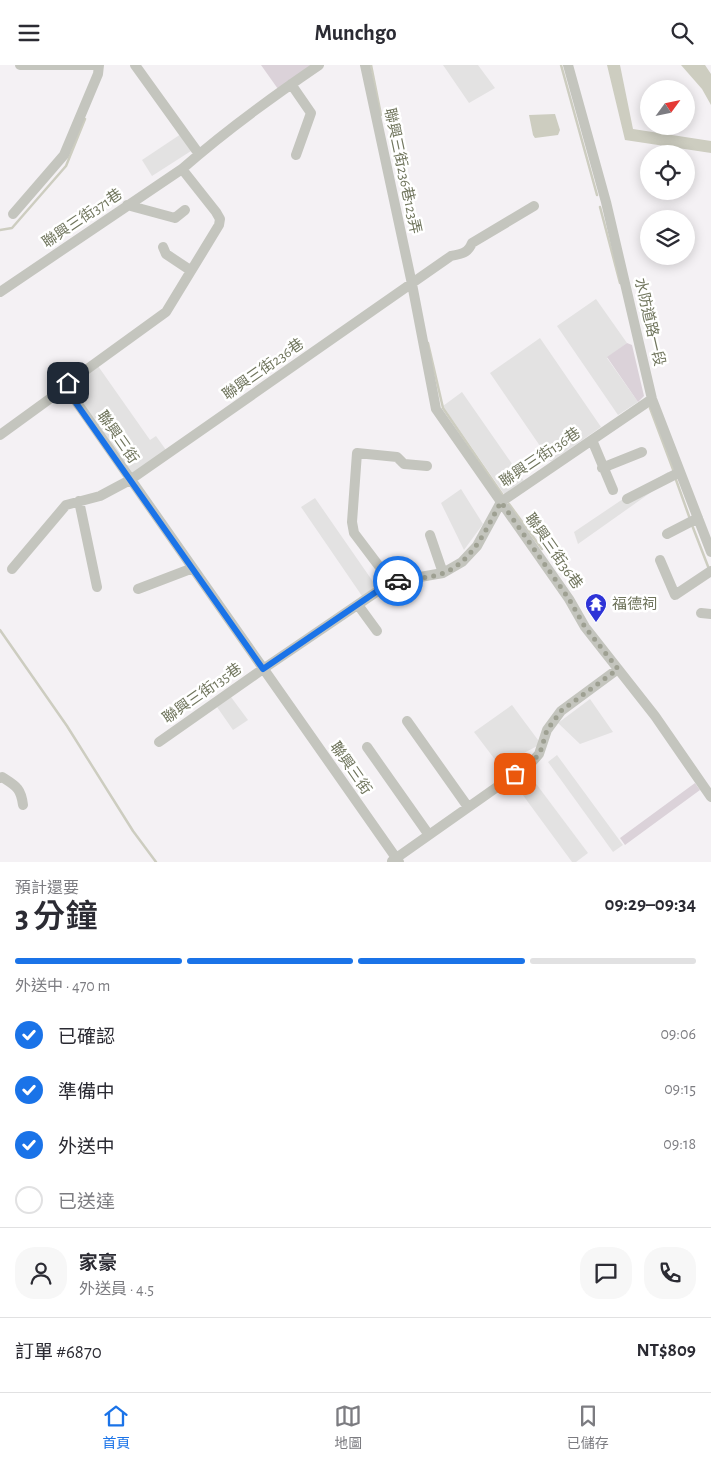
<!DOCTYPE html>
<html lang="zh-TW">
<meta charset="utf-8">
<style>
:root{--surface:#fff;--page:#f7f7f7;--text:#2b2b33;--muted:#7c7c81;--line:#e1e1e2;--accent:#1a73e8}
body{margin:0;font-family:"Alegreya Sans","Noto Sans TC",sans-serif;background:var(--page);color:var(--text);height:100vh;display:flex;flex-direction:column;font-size:19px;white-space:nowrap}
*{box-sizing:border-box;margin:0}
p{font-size:16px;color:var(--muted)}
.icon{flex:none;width:28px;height:28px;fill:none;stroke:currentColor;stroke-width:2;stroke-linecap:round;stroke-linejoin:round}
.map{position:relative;height:797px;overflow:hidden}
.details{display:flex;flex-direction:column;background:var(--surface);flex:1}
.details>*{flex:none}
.needle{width:32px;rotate:57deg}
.tools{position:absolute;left:640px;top:15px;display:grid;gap:10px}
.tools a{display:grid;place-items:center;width:55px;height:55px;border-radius:50%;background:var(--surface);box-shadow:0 2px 12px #0003;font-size:25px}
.pin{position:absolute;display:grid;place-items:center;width:42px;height:42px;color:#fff;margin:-21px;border-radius:10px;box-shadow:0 2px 8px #0006}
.courier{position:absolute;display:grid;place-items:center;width:50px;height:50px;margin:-25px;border:4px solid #1a73e8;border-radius:50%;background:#fff;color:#222;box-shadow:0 1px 6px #0007}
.headline em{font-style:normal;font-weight:600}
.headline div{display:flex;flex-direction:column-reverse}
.headline{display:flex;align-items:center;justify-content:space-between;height:85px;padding:0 15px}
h1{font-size:32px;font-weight:600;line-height:38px}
.bar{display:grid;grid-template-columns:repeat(4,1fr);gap:8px 5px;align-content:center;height:60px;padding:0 15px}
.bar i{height:6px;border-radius:4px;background:var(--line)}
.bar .on{background:var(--accent)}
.bar p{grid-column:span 4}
.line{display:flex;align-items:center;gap:12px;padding:0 15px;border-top:1px solid var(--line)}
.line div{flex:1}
.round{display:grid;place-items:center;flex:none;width:52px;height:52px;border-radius:20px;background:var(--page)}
ol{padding:0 15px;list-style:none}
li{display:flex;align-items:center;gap:15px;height:55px}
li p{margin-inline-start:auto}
li .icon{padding:5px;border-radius:50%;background:var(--accent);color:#fff;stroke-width:4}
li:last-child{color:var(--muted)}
li i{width:28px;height:28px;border:2px solid var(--line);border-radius:50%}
header{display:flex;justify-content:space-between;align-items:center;height:65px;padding:0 15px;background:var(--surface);font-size:22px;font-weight:600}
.dock{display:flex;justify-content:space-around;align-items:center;height:70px;border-top:1px solid var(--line);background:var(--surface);font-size:14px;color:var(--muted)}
.dock a{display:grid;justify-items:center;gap:2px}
.dock .on{color:var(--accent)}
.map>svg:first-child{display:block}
.built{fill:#e3e2e2}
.green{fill:#dbd2d9}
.water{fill:#cdcdc0}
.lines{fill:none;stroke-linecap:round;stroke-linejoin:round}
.stream{stroke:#cdcdc0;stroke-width:2.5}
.minor{stroke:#c4c5be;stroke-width:10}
.done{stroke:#9ea092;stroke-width:5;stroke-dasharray:0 9}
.route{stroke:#1a73e8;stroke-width:6}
.labels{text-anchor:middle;stroke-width:5;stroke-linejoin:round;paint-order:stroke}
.street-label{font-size:15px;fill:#70755d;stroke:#fff}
.poi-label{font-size:15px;fill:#70755d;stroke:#fff;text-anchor:start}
</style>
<header><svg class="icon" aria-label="menu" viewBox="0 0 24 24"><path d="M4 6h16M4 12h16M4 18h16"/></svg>Munchgo<svg class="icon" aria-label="search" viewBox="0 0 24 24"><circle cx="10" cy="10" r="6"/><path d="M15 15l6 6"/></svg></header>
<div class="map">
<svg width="711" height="797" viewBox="0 0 711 797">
<rect width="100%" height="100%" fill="#f4f1f4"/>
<path class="built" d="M443,0H478L495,23L469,38Z
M181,69L191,86L152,111L142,95Z
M596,234L627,278L607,293L638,337L618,350L557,261Z
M540,273L601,362L551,397L490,308Z
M98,301L150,375L156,371L166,385L131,409L70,322Z
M462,327L524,416L504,429L443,341Z
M668,407L674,411L578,479L574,467L620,436Z
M461,424L483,459L464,485L441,438Z
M315,433L376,521L362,531L301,442Z
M231,632L248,655L233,665L217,642Z
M590,634L613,667L580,679L558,658Z
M512,640L541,679L524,688L528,694L506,709L474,667Z
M557,690L623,780L613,787L548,697Z
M528,708L588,788L576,797H572L514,718Z"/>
<path class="green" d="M261,0H311L278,24Z
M627,278L632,280L644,331L638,337L607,292Z
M695,718L700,725L625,780L620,773Z"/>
<path class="water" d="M607,0H620L633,64L711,76V88L625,75Z
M681,0H705L711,9V40L702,24Z
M555,49L560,65L558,70L535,73L533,70L529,50Z"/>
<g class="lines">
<path class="stream" d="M371,0L381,50
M561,0L597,130
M600,142L620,218
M0,165L12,163L66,101L85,54
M428,278L443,343L502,429
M650,343L674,407
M675,412L690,454
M509,439L542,484
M692,460L709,504
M0,565L67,661L133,766L156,797"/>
<path class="minor" d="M20,0H99
M135,0L199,89
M365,0L412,219L436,344L569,534L585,562L655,651L711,732
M568,0L606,137L652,334L711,487
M291,19L311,48L296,90
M182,104L216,147L220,154L219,160L166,247L68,318L66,322L399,797
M127,140L175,153L185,145
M13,149L64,90L98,9L99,0
M163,182L166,189L190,205
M0,227L182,104C225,66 272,32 319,0
M0,370L66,322
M592,375L613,425
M602,403L642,387
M627,434L680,407
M79,436L97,522
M667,469L698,453
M430,470L443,508
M660,495L675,530L711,506
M12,504L66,440L100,431L130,415L451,191C462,189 468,188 472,178L534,141
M391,517L354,468L352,457L357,388L397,392L404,399L427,401
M138,524L193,503
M358,540L377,566
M701,548L711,549
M407,656L468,742
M159,677L263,604L391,517L443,508L462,497L477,481L501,437L652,334
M367,682L429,770
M0,713L2,712C16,721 21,723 23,740
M392,796L531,698L539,689L547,665L561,646L618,604"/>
</g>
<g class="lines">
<path class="done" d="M398,516C413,514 430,513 444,508C474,495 486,464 501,437L569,534L585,562L618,604L561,646L547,665L540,688L531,698L515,709"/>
<path class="route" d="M68,318L66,322L69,328L263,604L392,516H398"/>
</g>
<defs>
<g id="temple-pin" transform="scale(1.125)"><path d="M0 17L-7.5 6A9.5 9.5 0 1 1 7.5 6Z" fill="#2e33d7" stroke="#fff"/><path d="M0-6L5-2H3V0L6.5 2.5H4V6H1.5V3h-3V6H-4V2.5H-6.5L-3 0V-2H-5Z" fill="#fff"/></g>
</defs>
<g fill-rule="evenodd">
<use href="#temple-pin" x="596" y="539"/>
</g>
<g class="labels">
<g class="street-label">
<text transform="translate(403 106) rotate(78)" y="5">聯興三街236巷123弄</text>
<text transform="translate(82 153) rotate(-34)" y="5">聯興三街371巷</text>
<text transform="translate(650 257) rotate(77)" y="5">水防道路一段</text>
<text transform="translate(263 304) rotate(-35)" y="5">聯興三街236巷</text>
<text transform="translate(118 372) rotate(55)" y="5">聯興三街</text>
<text transform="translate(540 392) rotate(-34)" y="5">聯興三街136巷</text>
<text transform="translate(554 486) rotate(55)" y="5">聯興三街36巷</text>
<text transform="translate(202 628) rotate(-35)" y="5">聯興三街135巷</text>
<text transform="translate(351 703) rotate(55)" y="5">聯興三街</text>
</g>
<g class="poi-label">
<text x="612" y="544">福德祠</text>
</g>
</g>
</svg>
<div class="tools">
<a><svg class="needle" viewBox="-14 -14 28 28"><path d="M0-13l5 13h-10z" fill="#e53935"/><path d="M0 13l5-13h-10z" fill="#7c7c81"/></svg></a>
<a><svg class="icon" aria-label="locate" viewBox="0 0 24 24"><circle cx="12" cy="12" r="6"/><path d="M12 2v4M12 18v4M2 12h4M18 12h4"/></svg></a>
<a><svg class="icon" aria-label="layers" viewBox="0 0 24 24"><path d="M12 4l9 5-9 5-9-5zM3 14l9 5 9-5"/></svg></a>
</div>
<div class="pin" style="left:515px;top:709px;background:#ea580c"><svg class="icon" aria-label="bag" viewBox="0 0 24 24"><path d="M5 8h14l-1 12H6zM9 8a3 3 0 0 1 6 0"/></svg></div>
<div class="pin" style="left:68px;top:318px;background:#1f2937"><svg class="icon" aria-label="home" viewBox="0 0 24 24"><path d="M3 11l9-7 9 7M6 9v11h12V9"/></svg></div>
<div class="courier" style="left:398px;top:516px"><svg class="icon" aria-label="car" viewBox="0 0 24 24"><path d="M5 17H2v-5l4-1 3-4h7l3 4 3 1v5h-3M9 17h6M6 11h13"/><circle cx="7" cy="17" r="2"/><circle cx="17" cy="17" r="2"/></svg></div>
</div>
<section class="details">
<div class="headline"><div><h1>3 分鐘</h1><p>預計還要</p></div><em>09:29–09:34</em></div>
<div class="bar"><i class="on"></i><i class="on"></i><i class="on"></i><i></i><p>外送中 · 470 m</p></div>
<ol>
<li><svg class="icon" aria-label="check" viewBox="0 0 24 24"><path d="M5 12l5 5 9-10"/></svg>已確認<p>09:06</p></li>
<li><svg class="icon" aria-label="check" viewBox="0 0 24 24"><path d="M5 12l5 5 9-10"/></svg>準備中<p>09:15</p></li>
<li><svg class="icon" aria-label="check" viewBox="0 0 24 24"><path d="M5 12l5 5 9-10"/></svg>外送中<p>09:18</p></li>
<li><i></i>已送達</li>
</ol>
<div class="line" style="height:90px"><a class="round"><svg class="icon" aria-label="person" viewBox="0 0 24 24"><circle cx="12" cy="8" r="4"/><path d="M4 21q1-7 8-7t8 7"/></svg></a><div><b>家豪</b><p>外送員 · 4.5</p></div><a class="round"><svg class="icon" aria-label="chat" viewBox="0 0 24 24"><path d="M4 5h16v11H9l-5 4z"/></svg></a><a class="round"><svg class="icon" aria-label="phone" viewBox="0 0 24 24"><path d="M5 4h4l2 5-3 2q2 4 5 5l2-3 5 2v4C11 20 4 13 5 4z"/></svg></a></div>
<div class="line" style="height:65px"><div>訂單 #6870</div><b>NT$809</b></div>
</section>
<nav class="dock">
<a class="on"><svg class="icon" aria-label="home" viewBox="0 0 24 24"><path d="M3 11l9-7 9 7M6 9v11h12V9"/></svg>首頁</a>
<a><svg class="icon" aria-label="map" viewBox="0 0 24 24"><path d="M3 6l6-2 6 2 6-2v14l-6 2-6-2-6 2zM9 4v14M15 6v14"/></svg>地圖</a>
<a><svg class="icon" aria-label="saved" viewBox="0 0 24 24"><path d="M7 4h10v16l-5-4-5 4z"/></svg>已儲存</a>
</nav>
